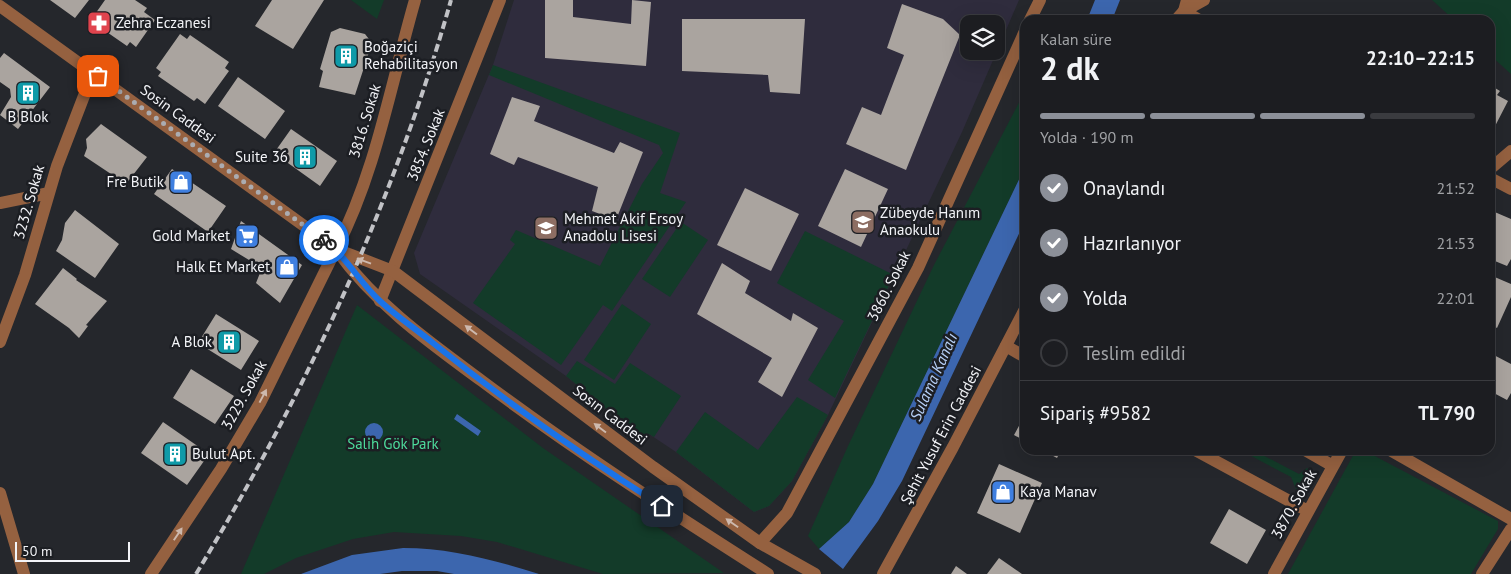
<!DOCTYPE html>
<html lang="tr">
<meta charset="utf-8">
<style>
:root{--surface:#1c1d21;--page:#292a2e;--text:#f1f3f6;--muted:#a0a2a5;--line:#3a3b3f;--accent:#8c9099}
body{margin:0;font-family:"PT Sans",sans-serif;background:var(--page);color:var(--text);height:100vh;display:flex;flex-direction:column;font-size:19px;white-space:nowrap}
*{box-sizing:border-box;margin:0}
p{font-size:16px;color:var(--muted)}
.icon{flex:none;width:28px;height:28px;fill:none;stroke:currentColor;stroke-width:2;stroke-linecap:round;stroke-linejoin:round}
.map{position:relative;flex:1;overflow:hidden}
.drawer{position:absolute;left:1020px;top:15px;width:475px;height:440px;display:flex;flex-direction:column;background:var(--surface);border-radius:15px;box-shadow:0 5px 20px #0002,0 0 0 1px var(--line)}
.drawer>*{flex:none}
.controls{position:absolute;left:960px;top:15px;display:grid;gap:10px}
.controls a{display:grid;place-items:center;width:45px;height:45px;border-radius:10px;background:var(--surface);box-shadow:0 5px 20px #0002,0 0 0 1px var(--line);font-size:25px}
.scale{position:absolute;left:15px;bottom:12px;width:115px;box-sizing:border-box;padding-left:5px;border:2px solid #f3f4f8;border-top:0;font-size:14px;line-height:18px;white-space:nowrap;color:#f3f4f8;-webkit-text-stroke:4px #1c1e23;paint-order:stroke}
.pin{position:absolute;display:grid;place-items:center;width:42px;height:42px;color:#fff;margin:-21px;border-radius:10px;box-shadow:0 2px 8px #0006}
.courier{position:absolute;display:grid;place-items:center;width:50px;height:50px;margin:-25px;border:4px solid #1a73e8;border-radius:50%;background:#fff;color:#222;box-shadow:0 1px 6px #0007}
.head em{font-style:normal;font-weight:600}
.head div{display:flex;flex-direction:column-reverse}
.head{display:flex;align-items:center;justify-content:space-between;height:85px;padding:0 20px}
h1{font-size:32px;font-weight:600;line-height:38px}
.bar{display:grid;grid-template-columns:repeat(4,1fr);gap:8px 5px;align-content:center;height:60px;padding:0 20px}
.bar i{height:6px;border-radius:4px;background:var(--line)}
.bar .on{background:var(--accent)}
.bar p{grid-column:span 4}
.line{display:flex;align-items:center;gap:12px;padding:0 20px;border-top:1px solid var(--line)}
.line div{flex:1}
ol{padding:0 20px;list-style:none}
li{display:flex;align-items:center;gap:15px;height:55px}
li p{margin-inline-start:auto}
li .icon{padding:5px;border-radius:50%;background:var(--accent);color:#fff;stroke-width:4}
li:last-child{color:var(--muted)}
li i{width:28px;height:28px;border:2px solid var(--line);border-radius:50%}
.map>svg:first-child{display:block}
.education{fill:#2f2c3d;fill-rule:evenodd}
.green{fill:#133b29}
.water{fill:#3c66ae}
.building{fill:#aaa49f}
.lines{fill:none;stroke-linecap:round;stroke-linejoin:round}
.minor{stroke:#956140;stroke-width:12}
.tertiary{stroke:#956140;stroke-width:12}
.rail{stroke:#c1c2c6;stroke-width:4;stroke-dasharray:8 4;stroke-linecap:butt}
.oneway{fill:#cdb9ae}
.done{stroke:#abacb1;stroke-width:5;stroke-dasharray:0 9}
.route{stroke:#1a73e8;stroke-width:6}
.labels{text-anchor:middle;stroke-width:5;stroke-linejoin:round;paint-order:stroke}
.poi-label{font-size:15px;fill:#f3f4f8;stroke:#1c1e23;text-anchor:start}
.street-label{font-size:15px;fill:#f3f4f8;stroke:#1c1e23}
.park-label{font-size:15px;fill:#4ddc9c;stroke:#1c1e23}
.water-label{font-size:16px;font-style:italic;fill:#b7d0f7;stroke:#1c1e23}
</style>
<div class="map">
<svg width="1511" height="574" viewBox="0 0 1511 574">
<rect width="100%" height="100%" fill="#25272c"/>
<path class="education" d="M514,0H1019L962,132L828,415L792,481L769,506L754,512L676,452L649,434H637L566,376L420,274L414,253L493,65ZM969,24H996V51H969Z"/>
<path class="green" d="M351,0H384L377,19Z
M1432,0H1511V74L1490,55V20H1454Z
M493,65L680,133L660,193L686,202L612,311L603,305L561,365L473,303L515,244L510,240L516,230L600,266L642,184L663,153L659,145L489,75Z
M1025,91V167L873,484L849,522L819,549L808,536L848,446L934,265Z
M681,222L708,240L670,297L642,279Z
M805,231L894,275L835,398L808,380L844,321L777,283Z
M622,304L651,324L614,380L584,360Z
M357,305L543,448L724,573L603,574L497,542L461,536L394,532L353,539L296,558L264,574H241Z
M577,361L615,384L630,363L681,396L654,437L649,434H637L566,376Z
M797,397L828,415L792,481L769,506L754,512L676,452L705,412L758,450Z
M1240,450H1253L1299,474L1307,468L1310,469L1297,492L1291,477Z
M1356,450L1371,454L1498,521V529L1471,574H1288Z"/>
<path class="water" d="M1095,0H1120L1112,20H1087Z
M1025,167V221L902,481L878,521L843,569L819,549L849,522L873,484Z
M457,414L481,431L478,436L454,419Z
M365 432a9 9 0 1 1 18 0a9 9 0 1 1-18 0Z
M403,548C450,548 494,560 539,574H454L437,571H402L380,574H301L352,555Z"/>
<path class="building" d="M50,0H89L75,18Z
M105,0H135L147,8L144,12L155,20L136,47L130,42L127,46L101,28L103,24L93,17Z
M272,0H324L293,49L255,26Z
M545,0H573V17L631,24L632,0L651,2L646,66L545,58Z
M902,4L943,19L960,35L906,170L846,144L862,107L881,115L904,55L887,48Z
M682,19H805L800,94L770,92L768,75L682,71Z
M340,28L365,34L372,43L355,95L319,87L323,71L320,69L331,32Z
M180,34L187,39L190,35L229,62L225,68L229,71L205,104L197,98L194,101L158,76L161,72L156,68Z
M4,53L50,87L18,129L0,115L11,97L10,89L0,82V58Z
M238,77L285,111L265,139L218,106Z
M1490,85L1500,91L1497,95L1508,101L1492,132Z
M512,97L540,106L534,121L614,153L620,142L643,152L616,220L592,211L598,187L518,157L514,165L490,154Z
M101,124L147,157L126,184L84,156L87,148L86,139Z
M291,129L337,161L320,186L274,153Z
M172,169L226,206L208,232L154,194Z
M845,169L888,189L861,247L818,226Z
M745,188L799,214L771,271L717,245Z
M75,210L119,244L95,278L56,251L62,240L65,223Z
M1490,210L1511,219V259L1507,266L1490,259Z
M241,221L302,265L280,303L256,283L262,268L231,249Z
M722,263L750,281L745,293L791,321L793,313L818,328L782,397L758,382L772,358L697,314Z
M63,268L77,279L76,280L107,301L86,325L88,326L79,338L69,328L35,304Z
M1490,275L1511,284V297L1497,328L1490,324Z
M216,314L259,341L241,370L198,343Z
M1490,353L1511,364V393L1507,400L1490,391Z
M191,369L234,396L215,424L173,398Z
M1025,415V441L1014,435Z
M163,422L209,454L187,485L141,453Z
M1042,450H1061L1057,458Z
M999,464L1042,483L1020,533L977,513Z
M1229,509L1266,530L1247,564L1210,543Z
M999,558L1022,574H987Z
M956,566L967,574H951Z"/>
<g class="lines">
<path class="minor" d="M1187,0L1184,11L1199,20
M1030,20L1040,0
M1490,169L1511,151
M1490,178L1511,189
M0,203L49,193
M336,249C376,172 391,83 415,0
M380,301L500,0
M0,342L25,275L57,166L87,88L98,76
M1006,346L1025,357
M1195,450L1308,511
M1305,450L1333,466
M1390,450L1511,519
M0,493L24,574
M760,543L787,513L918,268L1025,31
M1274,574L1342,450
M1482,574L1511,529"/>
<path class="tertiary" d="M0,6L336,249L393,271L653,467L760,543L815,574
M1176,20L1184,11L1204,0
M336,249C374,303 429,342 482,381C574,450 671,512 768,574
M151,574L221,469L260,403L336,249
M883,574L953,447L1025,309"/>
<path class="rail" d="M196,574C305,395 394,202 451,0"/>
</g>
<defs><path id="oneway-solid" d="M-6-.8H1V-3.2L6.5 0L1 3.2V.8H-6Z" transform="scale(1.25)"/></defs>
<g class="oneway">
<use href="#oneway-solid" transform="translate(364 261) rotate(-160)"/>
<use href="#oneway-solid" transform="translate(471 330) rotate(-143)"/>
<use href="#oneway-solid" transform="translate(263 396) rotate(-62)"/>
<use href="#oneway-solid" transform="translate(600 428) rotate(-143)"/>
<use href="#oneway-solid" transform="translate(732 523) rotate(-145)"/>
<use href="#oneway-solid" transform="translate(178 534) rotate(-56)"/>
</g>
<g class="lines">
<path class="done" d="M98,76L324,240"/>
<path class="route" d="M324,240C346,256 359,282 380,301C396,316 416,329 433,343C506,402 583,456 662,506"/>
</g>
<defs>
<g id="pharmacy-square" transform="scale(1.25)"><rect x="-9" y="-9" width="18" height="18" rx="4" fill="#e0444e" stroke="#1c1e23"/><path d="M-2-6h4v4h4v4h-4v4h-4v-4h-4v-4h4Z" fill="#fff"/></g>
<g id="building-square" transform="scale(1.25)"><rect x="-9" y="-9" width="18" height="18" rx="4" fill="#0f9aa8" stroke="#1c1e23"/><path d="M-4-6H4V6H1V3H-1V6H-4ZM-2.5-4.3h1.7v1.8h-1.7ZM.8-4.3h1.7v1.8H.8ZM-2.5-1h1.7V.8h-1.7ZM.8-1h1.7V.8H.8Z" fill="#fff"/></g>
<g id="shop-square" transform="scale(1.25)"><rect x="-9" y="-9" width="18" height="18" rx="4" fill="#3f7fe0" stroke="#1c1e23"/><path d="M-5-2.5h2.3a2.7 3.5 0 0 1 5.4 0H5L5.5 6h-11ZM-1.5-2.5h3a1.5 2.3 0 0 0-3 0Z" fill="#fff"/></g>
<g id="school-square" transform="scale(1.25)"><rect x="-9" y="-9" width="18" height="18" rx="4" fill="#8d6e63" stroke="#1c1e23"/><path d="M0-5L7-2L0 1L-7-2ZM-4 1L0 2.5L4 1V4Q0 6-4 4Z" fill="#fff"/></g>
<g id="supermarket-square" transform="scale(1.25)"><rect x="-9" y="-9" width="18" height="18" rx="4" fill="#3f7fe0" stroke="#1c1e23"/><path d="M-6-5.5h2.5l.6 2H6L4.5 2H-2.5L-4.4-4H-6ZM-1.5 3.2a1.3 1.3 0 1 0 .1 0ZM3 3.2a1.3 1.3 0 1 0 .1 0Z" fill="#fff"/></g>
</defs>
<g fill-rule="evenodd">
<use href="#pharmacy-square" x="99" y="23"/>
<use href="#building-square" x="346" y="56"/>
<use href="#building-square" x="28" y="93"/>
<use href="#building-square" x="305" y="157"/>
<use href="#shop-square" x="181" y="182"/>
<use href="#school-square" x="863" y="222"/>
<use href="#school-square" x="546" y="228"/>
<use href="#supermarket-square" x="247" y="236"/>
<use href="#shop-square" x="287" y="267"/>
<use href="#building-square" x="229" y="342"/>
<use href="#building-square" x="175" y="454"/>
<use href="#shop-square" x="1003" y="492"/>
</g>
<g class="labels">
<g class="poi-label">
<text x="116" y="28">Zehra Eczanesi</text>
<text x="364" y="52">Boğaziçi<tspan x="364" dy="17">Rehabilitasyon</tspan></text>
<text x="28" y="122" text-anchor="middle">B Blok</text>
<text x="288" y="162" text-anchor="end">Suite 36</text>
<text x="164" y="187" text-anchor="end">Fre Butik</text>
<text x="880" y="218">Zübeyde Hanım<tspan x="880" dy="17">Anaokulu</tspan></text>
<text x="564" y="224">Mehmet Akif Ersoy<tspan x="564" dy="17">Anadolu Lisesi</tspan></text>
<text x="230" y="241" text-anchor="end">Gold Market</text>
<text x="270" y="272" text-anchor="end">Halk Et Market</text>
<text x="212" y="347" text-anchor="end">A Blok</text>
<text x="192" y="459">Bulut Apt.</text>
<text x="1020" y="497">Kaya Manav</text>
</g>
<g class="street-label">
<text transform="translate(178 114) rotate(36)" y="5">Sosin Caddesi</text>
<text transform="translate(365 121) rotate(-73)" y="5">3816. Sokak</text>
<text transform="translate(426 145) rotate(-68)" y="5">3854. Sokak</text>
<text transform="translate(29 202) rotate(-74)" y="5">3232. Sokak</text>
<text transform="translate(889 286) rotate(-63)" y="5">3860. Sokak</text>
<text transform="translate(244 395) rotate(-61)" y="5">3229. Sokak</text>
<text transform="translate(610 415) rotate(37)" y="5">Sosın Caddesi</text>
<text transform="translate(941 435) rotate(-62)" y="5">Şehit Yusuf Erin Caddesi</text>
<text transform="translate(1294 504) rotate(-61)" y="5">3870. Sokak</text>
</g>
<g class="park-label">
<text x="393" y="449">Salih Gök Park</text>
</g>
<g class="water-label">
<text transform="translate(933 377) rotate(-66)" y="6">Sulama Kanalı</text>
</g>
</g>
</svg>
<div class="controls">
<a><svg class="icon" aria-label="layers" viewBox="0 0 24 24"><path d="M12 4l9 5-9 5-9-5zM3 14l9 5 9-5"/></svg></a>
</div>
<div class="scale">50 m</div>
<div class="pin" style="left:98px;top:76px;background:#ea580c"><svg class="icon" aria-label="bag" viewBox="0 0 24 24"><path d="M5 8h14l-1 12H6zM9 8a3 3 0 0 1 6 0"/></svg></div>
<div class="pin" style="left:662px;top:506px;background:#1f2937"><svg class="icon" aria-label="home" viewBox="0 0 24 24"><path d="M3 11l9-7 9 7M6 9v11h12V9"/></svg></div>
<div class="courier" style="left:324px;top:240px"><svg class="icon" aria-label="bike" viewBox="0 0 24 24"><circle cx="6" cy="16" r="4"/><circle cx="18" cy="16" r="4"/><path d="M6 16l4-8h5l3 8M10 8l3 8H6M13 5h3"/></svg></div>
<section class="drawer">
<div class="head"><div><h1>2 dk</h1><p>Kalan süre</p></div><em>22:10–22:15</em></div>
<div class="bar"><i class="on"></i><i class="on"></i><i class="on"></i><i></i><p>Yolda · 190 m</p></div>
<ol>
<li><svg class="icon" aria-label="check" viewBox="0 0 24 24"><path d="M5 12l5 5 9-10"/></svg>Onaylandı<p>21:52</p></li>
<li><svg class="icon" aria-label="check" viewBox="0 0 24 24"><path d="M5 12l5 5 9-10"/></svg>Hazırlanıyor<p>21:53</p></li>
<li><svg class="icon" aria-label="check" viewBox="0 0 24 24"><path d="M5 12l5 5 9-10"/></svg>Yolda<p>22:01</p></li>
<li><i></i>Teslim edildi</li>
</ol>
<div class="line" style="height:65px"><div>Sipariş #9582</div><b>TL 790</b></div>
</section>
</div>
